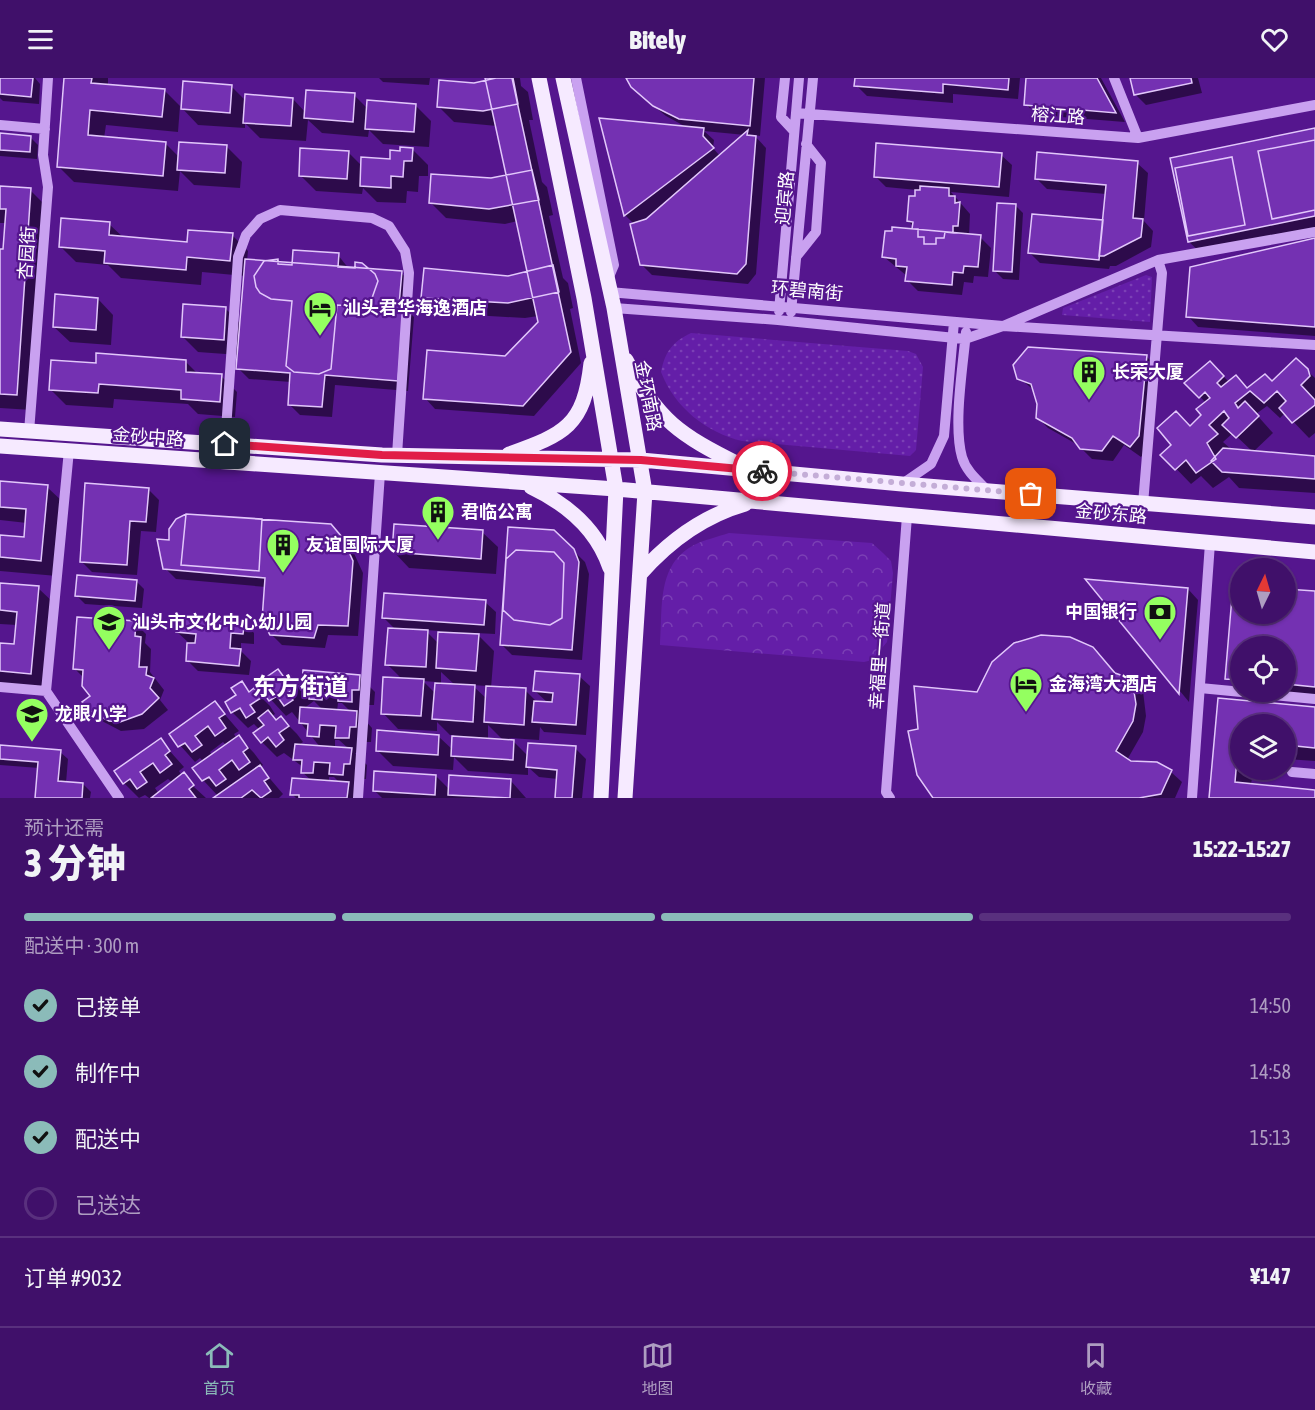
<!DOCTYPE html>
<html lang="zh">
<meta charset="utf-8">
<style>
:root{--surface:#40106a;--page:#471970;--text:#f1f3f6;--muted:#ae9dc1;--line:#59307e;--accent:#8bbbb9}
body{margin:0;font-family:"Asap Condensed","Noto Sans SC",sans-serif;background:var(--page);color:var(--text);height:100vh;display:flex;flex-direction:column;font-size:22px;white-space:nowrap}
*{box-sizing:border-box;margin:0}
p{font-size:20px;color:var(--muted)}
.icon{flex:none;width:33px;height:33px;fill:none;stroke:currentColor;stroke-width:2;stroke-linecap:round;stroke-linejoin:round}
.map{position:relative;height:720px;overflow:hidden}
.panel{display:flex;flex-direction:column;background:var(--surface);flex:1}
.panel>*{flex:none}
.needle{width:39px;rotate:5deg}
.buttons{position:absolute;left:1230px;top:480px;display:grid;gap:12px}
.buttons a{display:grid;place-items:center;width:66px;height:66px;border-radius:50%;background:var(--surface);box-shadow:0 2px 4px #0004,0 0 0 2px var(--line);font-size:30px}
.pin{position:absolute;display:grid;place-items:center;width:51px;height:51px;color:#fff;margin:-26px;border-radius:12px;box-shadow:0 3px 9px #0006}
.courier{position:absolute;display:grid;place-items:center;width:60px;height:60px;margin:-30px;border:4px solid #e11d48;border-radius:50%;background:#fff;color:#222;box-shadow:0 2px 8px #0007}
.summary em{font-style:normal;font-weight:800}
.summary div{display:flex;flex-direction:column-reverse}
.summary{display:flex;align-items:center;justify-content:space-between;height:102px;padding:0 24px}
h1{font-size:39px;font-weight:800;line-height:45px}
.bar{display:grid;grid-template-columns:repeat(4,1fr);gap:9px 6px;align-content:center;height:72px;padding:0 24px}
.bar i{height:8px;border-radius:4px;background:var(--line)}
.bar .active{background:var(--accent)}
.bar p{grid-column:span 4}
.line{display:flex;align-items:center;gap:15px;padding:0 24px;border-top:2px solid var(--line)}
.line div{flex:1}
ol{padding:0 24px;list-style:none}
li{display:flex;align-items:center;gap:18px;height:66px}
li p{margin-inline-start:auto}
li .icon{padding:6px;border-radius:50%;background:var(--accent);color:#111;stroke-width:4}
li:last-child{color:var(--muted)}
li i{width:33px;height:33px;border:3px solid var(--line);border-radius:50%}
header{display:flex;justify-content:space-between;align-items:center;height:78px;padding:0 24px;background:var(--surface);font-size:27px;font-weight:800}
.tab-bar{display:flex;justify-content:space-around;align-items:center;height:84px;border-top:2px solid var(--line);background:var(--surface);font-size:16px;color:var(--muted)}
.tab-bar a{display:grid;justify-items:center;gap:3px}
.tab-bar .active{color:var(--accent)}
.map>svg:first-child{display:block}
.grass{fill:url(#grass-dots)}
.park{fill:url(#park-crowns)}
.shadow{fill:#0007;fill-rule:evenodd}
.building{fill:#7431b2;stroke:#e2c7fb;stroke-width:1.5}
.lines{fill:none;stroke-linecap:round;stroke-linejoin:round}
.minor{stroke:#c9a1f0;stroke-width:10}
.major{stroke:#f6eaff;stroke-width:15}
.done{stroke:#c4add7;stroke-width:6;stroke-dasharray:0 10.8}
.route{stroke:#e11d48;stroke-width:8}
.labels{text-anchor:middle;stroke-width:4.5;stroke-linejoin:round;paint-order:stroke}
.street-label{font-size:18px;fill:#fff;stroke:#55168e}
.poi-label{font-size:18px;font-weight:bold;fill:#fff;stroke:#55168e;text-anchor:start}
.district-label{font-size:24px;font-weight:bold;fill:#fff;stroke:#55168e}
</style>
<header><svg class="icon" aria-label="menu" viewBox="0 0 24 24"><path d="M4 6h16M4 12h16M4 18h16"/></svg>Bitely<svg class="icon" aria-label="heart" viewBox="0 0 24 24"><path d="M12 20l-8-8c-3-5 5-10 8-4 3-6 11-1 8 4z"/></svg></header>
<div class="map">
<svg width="1315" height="720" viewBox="0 0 1315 720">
<defs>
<pattern id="grass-dots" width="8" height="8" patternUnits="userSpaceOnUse" patternTransform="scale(1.5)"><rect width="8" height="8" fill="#641ea8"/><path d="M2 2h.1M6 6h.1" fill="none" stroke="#7b40b5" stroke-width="1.8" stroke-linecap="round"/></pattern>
<pattern id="park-crowns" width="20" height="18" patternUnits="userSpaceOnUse" patternTransform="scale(1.5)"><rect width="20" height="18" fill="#641ea8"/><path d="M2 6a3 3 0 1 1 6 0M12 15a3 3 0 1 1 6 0" fill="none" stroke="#7b40b5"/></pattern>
</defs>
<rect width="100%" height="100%" fill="#55168e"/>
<path class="grass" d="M1146,197L1152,199L1150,244L1062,237L1063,230Z
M691,255L908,273L916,276L923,289L916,372L910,378L742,363C706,354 675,330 661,294C665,274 672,264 691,255Z"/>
<path class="park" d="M729,455L872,465L883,475L891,483L893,495L887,564L872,582L864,584L660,567C663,530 656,487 694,467C704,462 717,459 729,455Z"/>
<path class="shadow" d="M0,0H35L40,6L39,26L3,23L0,20Z
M66,0H108V8L164,12L183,31L231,8L246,23L293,21L306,35L354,17L368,31L415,27L431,43L429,69L383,66L369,52L368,59L322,55L308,42L306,63L260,60L245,45V50L198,47L180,28L178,54L106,47L104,60L165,65L179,79L226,68L242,84L240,110L194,107L180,93L178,113L74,104L58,88Z
M379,0H430L429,7L383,4Z
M487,0H520L521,8L528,14L533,42H529L542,104L547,109L553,137L549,138L563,200L568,205L573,230L570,231L581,285L534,338L435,331L425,320L505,279L540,245L538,238L525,240L439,235L423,219L529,194L518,143L505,146L446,140L430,124L508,98L497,48L454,44L438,28L474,6L488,3Z
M628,0H765L760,58L754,57L766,70L756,196L748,206L652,197L641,186L634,146L625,137L688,50L666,38L644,20ZM704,53L745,57L720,78L713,70L714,62Z
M857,0H1020L1018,21L953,16V25L867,18L856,7Z
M1027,0H1101L1125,44L1036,37L1026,26Z
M1132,0H1198L1202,15L1146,27L1135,16Z
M1315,51V150L1200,174L1189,164Z
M0,57L30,59L38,67L37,81L0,78Z
M412,71L428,87V98H419L418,114L407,113L406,125L377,124L363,110L362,116L316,113L300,97L349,75L362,88L391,82L392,74Z
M1001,77L1012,87L1009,119L951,114L970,136L969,158L980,159L991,170L988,199L974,198L973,205L964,204L962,217L918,213L907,202V198L884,179L914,153V149L908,143L917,112L886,109L875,98Z
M1137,85L1148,95L1144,143L1153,153L1151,169L1116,188H1110L1109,191L1040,185L1030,175L1104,144L1106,116L1047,111L1036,100Z
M0,110L30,112L46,128L32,332L0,330V173H5L7,145H0Z
M1015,127L1023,135L1019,202L1003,201L995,193Z
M109,146L124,160L188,166L232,157L248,173L247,183L277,182L293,186L338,177L349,191L401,195L412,205L410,235L414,239L408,313L335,307L332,339L300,337L289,326L291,304L249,301L238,290L239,277L198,274L182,258L226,231L241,246L245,198L202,194L201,207L121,200L108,187L76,184L60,168Z
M1315,161V258L1198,249L1188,238Z
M98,221L113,237L111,267L70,264L54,249Z
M1147,279L1157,289L1150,369L1141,379L1124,367L1113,383L1092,381L1078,367L1048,350L1037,339L1039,326L1035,313L1019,300Z
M1296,282L1315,300V355L1309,360L1285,335L1280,340L1267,328L1256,336L1273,355L1253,374L1233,355L1223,364L1232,372L1315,380V415L1239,410L1229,399L1213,410L1201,398L1191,406L1163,377L1203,337L1206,325L1187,305L1210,285L1229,304L1236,299L1248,311L1272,305Z
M186,284L198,296L221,298L237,314L235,339L198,336L188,326L114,321L113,330L66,327L50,311L97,287Z
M0,404L47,409L63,424L57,498L0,493V459L25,461L27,445L0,442Z
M148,411L159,422L156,454L141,453L137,497L92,494L81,483Z
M553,453L585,484L589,496L582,582L512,577L502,567Z
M482,454L498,469L496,496L409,490L394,474Z
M342,459L352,471L363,495L358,558L328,557L325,570L282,567L271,556L266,509L176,501L165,490L170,463Z
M136,503L144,511L142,530L85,526L77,518Z
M1089,503L1188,511L1198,522L1189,624Z
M0,506L38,510L54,525L46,611L0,606V567L15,568L17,547L0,546Z
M1235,508L1240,509V536H1286V512L1315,515V618L1286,614V568H1240V611L1227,600Z
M485,524L496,534L495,556L476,555L494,573L491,610L525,612L538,625H548L535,613L579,598L590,608L586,657L544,654L540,649L539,662L510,660L529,679L575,670L586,681L582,720H556L558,701L539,699L528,689V697L468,693L454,679L453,692L393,688L377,672L438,658L453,672L454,657H450L437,644V653L398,651L383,635L402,601L387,586L396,552L383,539ZM425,552L440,553L439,566ZM441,594L455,607H441ZM423,603L436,604L435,615ZM472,607L487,608V621ZM488,647L504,663L488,662Z
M244,544L254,555V566L241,565V573L251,583L249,597L198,593L187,582L189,565L177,554Z
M135,545L146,556L145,565L151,571L150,594L164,612L160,622L168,632L144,651L121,653L100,642L89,631L92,618L84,600L74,590Z
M1092,570L1117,597L1132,602L1143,613L1146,638L1143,654L1127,682L1171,694L1182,704L1175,720H934L920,653L978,616Z
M278,593L288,602L291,600L303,610L311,621V616L303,610L304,594L359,598L375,614L374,627H368L361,638L372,650L371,664H365L364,675H355L367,687L366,701H359L362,720H296L292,716L312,703L302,694L303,689L284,675L277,679L262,664L260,652L254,646L248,650L232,634L241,605L251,614L254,612L270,628L275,636L272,638L277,643L281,640L297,656L303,664L298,668L320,669L292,634L286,638L264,614L275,606ZM314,623L323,632L303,631ZM338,625H342L351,634L337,633ZM335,662H339L349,671L335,670ZM329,699H334L340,705H329Z
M1220,622L1315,631V683L1286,681V646H1240V692H1253L1251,707L1315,713V720H1211Z
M215,625L239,653L234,656L237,661L239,659L254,675L263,687L260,689L283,716L279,720H215L218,718L203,702L204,684L200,680L195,684L171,657ZM223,664L227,668L213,678L210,674Z
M160,662L184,689L179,693L182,698L206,720H149L145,717L139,720L124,705L116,693ZM168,701L173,705L159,716L155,710Z
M0,669L60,674L68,681L66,705L83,706L91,714L90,720H37L39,690L0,687Z
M436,698L450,712L511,703L526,720H382L374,712Z"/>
<path class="building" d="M0,0H33L31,19L0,16Z
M64,0H92L91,5L165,11L162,39L90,32L88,57L166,64L163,98L57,89Z
M485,0H512L571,274L523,328L423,321L427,272L505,278L538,244Z
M496,0H513L518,26L483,33L437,29L439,2L474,5Z
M626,0H754L750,48L679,41L653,28L631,9Z
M855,0H1009L1008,12L943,6V15L854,8Z
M1026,0H1097L1116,35L1024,27Z
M1130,0H1191L1192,5L1134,17Z
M183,3L232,7L230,35L181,31Z
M306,12L355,15L353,44L304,40Z
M245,16L293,20L291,48L243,45Z
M367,22L416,26L414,54L365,51Z
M599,40L704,50L703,58L714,70L624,138Z
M1315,50V138L1188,164L1170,80Z
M748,52L747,57L756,58L746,186L737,196L640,187L630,146L646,141Z
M0,55L31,58L30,74L0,72Z
M1315,62V132L1272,141L1258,73Z
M179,64L227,67L225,95L177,92Z
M876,65L1002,75L999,109L874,99Z
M400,69L413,70L412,83H404L403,99L391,98V110L360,108L361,79L390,81V72L400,73Z
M300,70L349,73L347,101L299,98Z
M1037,74L1138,83L1133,140L1143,141L1141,159L1104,178H1099L1106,107L1035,101Z
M1232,79L1245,147L1188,158L1175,90Z
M532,92L539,122L489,131L429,125L431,96L491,100Z
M0,108L31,110L17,317L0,316V171H3L6,131H0Z
M920,108L949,110V118H955V125L960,124L958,148H953V155L945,154L944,160H936V166H924V159H918V151H912L913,144L907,143L909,118H915V112H920Z
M997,125L1016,126L1012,194L993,193Z
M1032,136L1103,142L1099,182L1028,175Z
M61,140L110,144L109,157L187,164L188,152L233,155L230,183L187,179L186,192L104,185L105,173L59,169Z
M892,149L981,157L978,189L964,188L963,195L953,194L952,207L905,203L907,189L896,188V181L882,179L885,153H892Z
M1315,160V249L1186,239L1190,189Z
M293,172L339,175L338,189L355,190V184L362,185L375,196L378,203L372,220L363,226L353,228L337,227L331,291L319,296L294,294L286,288L292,223L271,221L260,215L256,209L254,198L264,183L278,181V186L292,187Z
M245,181L402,193L399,227H404L398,303L325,297L322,329L288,327L290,295L236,291Z
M553,187L559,214L508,225L421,220L424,190L508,198Z
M55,216L98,220L96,252L53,249Z
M183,226L226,229L224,262L181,259Z
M1028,269L1147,277L1139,358L1130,369L1113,358L1102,373L1080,371L1072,360L1036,340L1037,326L1031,306L1017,301L1013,287Z
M96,275L186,282V294L222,296L220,324L181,321V312L99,306L98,315L49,312L51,282L96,285Z
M1296,280L1308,291L1310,298L1301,307L1315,322V327L1292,345L1279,330L1286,323L1277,313L1264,325L1250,313L1235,325L1238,330L1245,323L1259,338L1236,360L1222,347L1229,340L1224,333L1209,347L1218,356L1207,365L1216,381L1196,395L1186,382L1175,392L1160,377L1171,367L1157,350L1176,333L1190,348L1201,337L1196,331L1210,320L1205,314L1199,320L1184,305L1210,283L1224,298L1217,305L1221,309L1236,297L1247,310L1265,296L1272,303Z
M1223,370L1315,378V401L1222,394L1211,383Z
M0,403L48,407L41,483L0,479V457L24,459L26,431L0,429Z
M85,405L149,410L146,444L130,443L127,487L80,484Z
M186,436L331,446L342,459L353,483L348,548L318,547L314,560L270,557L262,542L265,500L163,491L157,461L169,462V451L176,441Z
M186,436L262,441L259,493L181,487Z
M394,446L483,452L481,481L392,474Z
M508,449L554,452L574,471L579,484L572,572L500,567Z
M516,472L554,474L564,485L562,540L550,547L514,542L503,532L506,481Z
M77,497L137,502L135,523L75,518Z
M1085,501L1188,510L1179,616Z
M0,505L39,508L31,596L0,593V565L14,566L17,534L0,532Z
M1233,507H1240V536H1286V511L1315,513V609L1286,606V568H1240V602L1225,601Z
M384,515L486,522L484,547L382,540Z
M177,537L245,543L243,556L231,555L230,570L241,571L239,588L186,583L187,565H195L196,556L176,554Z
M77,539L136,543L135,558L141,559L139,589H147L146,597L154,600L150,610L159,620L142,636L120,644L109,643L88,632L82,624L90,618L82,608L83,592L73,591Z
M388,550L428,552L426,589L385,587Z
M438,554L479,556L476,593L436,590Z
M1041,557L1070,559L1093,569L1115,595L1132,601L1136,626L1133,643L1116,673L1131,683L1157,684L1172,692L1161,716L1139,720H933L917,697L908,653L918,651L914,608L977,614L992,584L1014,565Z
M278,591L286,602L291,598L298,608L288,615L293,622L284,628L277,618L269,623L262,613L273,606L268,598Z
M303,592L360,597L359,612H352V624L338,623V611L323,610L322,622L309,621L310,609L302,608Z
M535,593L580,596L576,647L532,644L534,623L552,624L553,615L533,613Z
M383,599L424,601L421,638L381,636Z
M242,603L249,614L254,610L261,620L250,627L255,634L246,640L240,630L231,635L225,624L236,617L231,610Z
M435,605L475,607L473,644L432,641Z
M486,608L526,610L524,647L484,644Z
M1218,620L1315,629V670L1286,667V646H1240L1235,704L1315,712V720H1209Z
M215,623L225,636L219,640L226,650L215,658L208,648L195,658L202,667L192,674L185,665L178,669L169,656Z
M300,629L357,633L356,649H350L349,660H335L336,648L320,647L319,659L307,658L308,646L299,645Z
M268,632L276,642L281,638L289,648L279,655L284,662L276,669L268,659L261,665L253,655L264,647L258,640Z
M377,652L439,657L438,677L376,673Z
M239,657L248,670L243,674L250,684L239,692L232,682L219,692L226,701L216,708L209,699L202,703L192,690Z
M452,658L514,662L513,682L451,678Z
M161,660L170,673L165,677L172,686L160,695L153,685L140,694L147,704L137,711L130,701L123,706L114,693Z
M528,665L576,668L572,720H555L557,692L526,689Z
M295,666L352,670L350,686H344L343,697L329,696L330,685L314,684L313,695H301L302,682H293Z
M0,667L61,672L58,703L83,705L82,720H35L38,684L0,681Z
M260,687L269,700L264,703L271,713L261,720L252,712L241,720H213Z
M374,693L436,697L435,717L373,713Z
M184,694L194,707L189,711L196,720H151Z
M449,697L511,701L510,720L448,717Z
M292,700L349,704L347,720H299V717H290Z"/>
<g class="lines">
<path class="minor" d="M576,0L614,187L608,201
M785,0L781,39L794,53
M1114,0L1138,60
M796,35L1138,60L1315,27
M0,47L45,51
M796,179L816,154L821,85L806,66
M609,214L1003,248L1315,267
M614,230L778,242L965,261L1003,248L1158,182L1315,154
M779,233L799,0
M791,234L813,0
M966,254C963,288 953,347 962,379C966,393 977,402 987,412
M29,354L48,109L43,77L48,0
M225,366L238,179L246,157L260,141L280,132L372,140L389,148L405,173L409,195L397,377
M69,372L46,613L119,720
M902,406L931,386L944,358L954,244
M1143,426L1162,195L1158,182
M0,609L46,613
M1200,610L1315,621
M1292,694L1315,696
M358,720L380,395
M890,720L886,714L907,438
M1192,720L1210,465"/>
<path class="major" d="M539,0L584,220L616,411L601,720
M563,0L614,230L645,414L625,720
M626,282C658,343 680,357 740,387
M0,351L382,377L641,382L902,406L1315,439
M0,368L616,411L1315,474
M509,376C565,356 584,348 591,285
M531,409C567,426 597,451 610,490
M640,496C669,463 703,438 745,426"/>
</g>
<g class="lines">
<path class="done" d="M762,393L1031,416"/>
<path class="route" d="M225,366L382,377L641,382L762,393"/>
</g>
<defs>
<g id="hotel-pin" transform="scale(1.725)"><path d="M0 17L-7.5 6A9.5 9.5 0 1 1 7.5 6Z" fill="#94ff60" stroke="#55168e"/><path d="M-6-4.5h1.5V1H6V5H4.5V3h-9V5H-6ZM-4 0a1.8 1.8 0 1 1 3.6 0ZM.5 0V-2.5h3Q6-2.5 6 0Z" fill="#111"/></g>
<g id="building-pin" transform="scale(1.725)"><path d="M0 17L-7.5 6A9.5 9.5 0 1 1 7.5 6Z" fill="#94ff60" stroke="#55168e"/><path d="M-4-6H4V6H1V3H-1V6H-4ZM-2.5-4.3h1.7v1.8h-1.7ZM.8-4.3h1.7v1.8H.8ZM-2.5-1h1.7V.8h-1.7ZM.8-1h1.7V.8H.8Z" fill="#111"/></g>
<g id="bank-pin" transform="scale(1.725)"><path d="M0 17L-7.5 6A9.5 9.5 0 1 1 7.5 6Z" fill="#94ff60" stroke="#55168e"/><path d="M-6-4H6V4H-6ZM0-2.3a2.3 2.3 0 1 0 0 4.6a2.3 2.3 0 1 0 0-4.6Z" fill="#111"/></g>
<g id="school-pin" transform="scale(1.725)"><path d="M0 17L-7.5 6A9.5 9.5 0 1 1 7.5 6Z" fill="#94ff60" stroke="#55168e"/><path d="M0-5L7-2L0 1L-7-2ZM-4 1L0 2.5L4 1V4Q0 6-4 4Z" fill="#111"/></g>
</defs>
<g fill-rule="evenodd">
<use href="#hotel-pin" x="320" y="230"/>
<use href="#building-pin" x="1089" y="294"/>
<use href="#building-pin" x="438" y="434"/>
<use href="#building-pin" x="283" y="467"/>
<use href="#bank-pin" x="1160" y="534"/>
<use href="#school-pin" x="109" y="544"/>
<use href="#hotel-pin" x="1026" y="606"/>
<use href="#school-pin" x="32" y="636"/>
</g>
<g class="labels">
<g class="street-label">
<text transform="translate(1058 38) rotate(4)" y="6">榕江路</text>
<text transform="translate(785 120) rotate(-85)" y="6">迎宾路</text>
<text transform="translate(27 175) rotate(-86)" y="6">杏园街</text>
<text transform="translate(807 213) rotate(5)" y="6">环碧南街</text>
<text transform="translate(648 318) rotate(79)" y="6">金环南路</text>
<text transform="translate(148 359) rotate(4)" y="6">金砂中路</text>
<text transform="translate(1111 436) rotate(5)" y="6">金砂东路</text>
<text transform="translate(880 578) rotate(-86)" y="6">幸福里一街道</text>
</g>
<g class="poi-label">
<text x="343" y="236">汕头君华海逸酒店</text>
<text x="1112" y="300">长荣大厦</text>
<text x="461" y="440">君临公寓</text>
<text x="306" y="473">友谊国际大厦</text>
<text x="1137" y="540" text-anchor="end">中国银行</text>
<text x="132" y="550">汕头市文化中心幼儿园</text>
<text x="1049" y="612">金海湾大酒店</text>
<text x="55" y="642">龙眼小学</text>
</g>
<g class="district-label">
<text x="300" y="617">东方街道</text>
</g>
</g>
</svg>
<div class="buttons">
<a><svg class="needle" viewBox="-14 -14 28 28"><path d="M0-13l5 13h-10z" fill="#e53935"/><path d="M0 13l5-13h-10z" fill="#ae9dc1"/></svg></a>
<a><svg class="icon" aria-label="locate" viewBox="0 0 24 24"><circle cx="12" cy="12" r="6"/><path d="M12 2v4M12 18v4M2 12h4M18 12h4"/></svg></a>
<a><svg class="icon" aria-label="layers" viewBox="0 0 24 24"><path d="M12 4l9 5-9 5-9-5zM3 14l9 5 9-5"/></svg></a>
</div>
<div class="pin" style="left:1031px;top:416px;background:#ea580c"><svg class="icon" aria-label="bag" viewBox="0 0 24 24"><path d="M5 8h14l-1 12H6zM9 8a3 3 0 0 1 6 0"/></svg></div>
<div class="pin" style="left:225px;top:366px;background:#1f2937"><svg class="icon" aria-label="home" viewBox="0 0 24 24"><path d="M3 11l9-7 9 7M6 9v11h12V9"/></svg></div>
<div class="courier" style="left:762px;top:393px"><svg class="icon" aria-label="bike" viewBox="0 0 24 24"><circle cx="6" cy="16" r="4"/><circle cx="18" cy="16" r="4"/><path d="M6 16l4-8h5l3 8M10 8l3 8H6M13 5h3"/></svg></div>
</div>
<section class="panel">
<div class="summary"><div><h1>3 分钟</h1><p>预计还需</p></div><em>15:22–15:27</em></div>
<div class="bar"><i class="active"></i><i class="active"></i><i class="active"></i><i></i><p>配送中 · 300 m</p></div>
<ol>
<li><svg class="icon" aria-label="check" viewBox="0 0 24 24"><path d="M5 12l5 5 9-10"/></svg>已接单<p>14:50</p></li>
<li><svg class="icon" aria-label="check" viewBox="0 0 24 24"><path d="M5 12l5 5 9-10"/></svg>制作中<p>14:58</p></li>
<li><svg class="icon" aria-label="check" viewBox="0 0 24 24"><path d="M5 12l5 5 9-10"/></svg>配送中<p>15:13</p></li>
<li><i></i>已送达</li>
</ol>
<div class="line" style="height:78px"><div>订单 #9032</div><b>¥147</b></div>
</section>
<nav class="tab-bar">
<a class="active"><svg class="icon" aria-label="home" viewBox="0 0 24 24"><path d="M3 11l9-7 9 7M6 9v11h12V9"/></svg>首页</a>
<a><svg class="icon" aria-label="map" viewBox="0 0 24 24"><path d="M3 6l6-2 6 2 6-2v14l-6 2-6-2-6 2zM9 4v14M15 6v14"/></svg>地图</a>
<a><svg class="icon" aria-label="saved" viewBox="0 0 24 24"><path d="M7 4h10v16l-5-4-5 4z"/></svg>收藏</a>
</nav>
